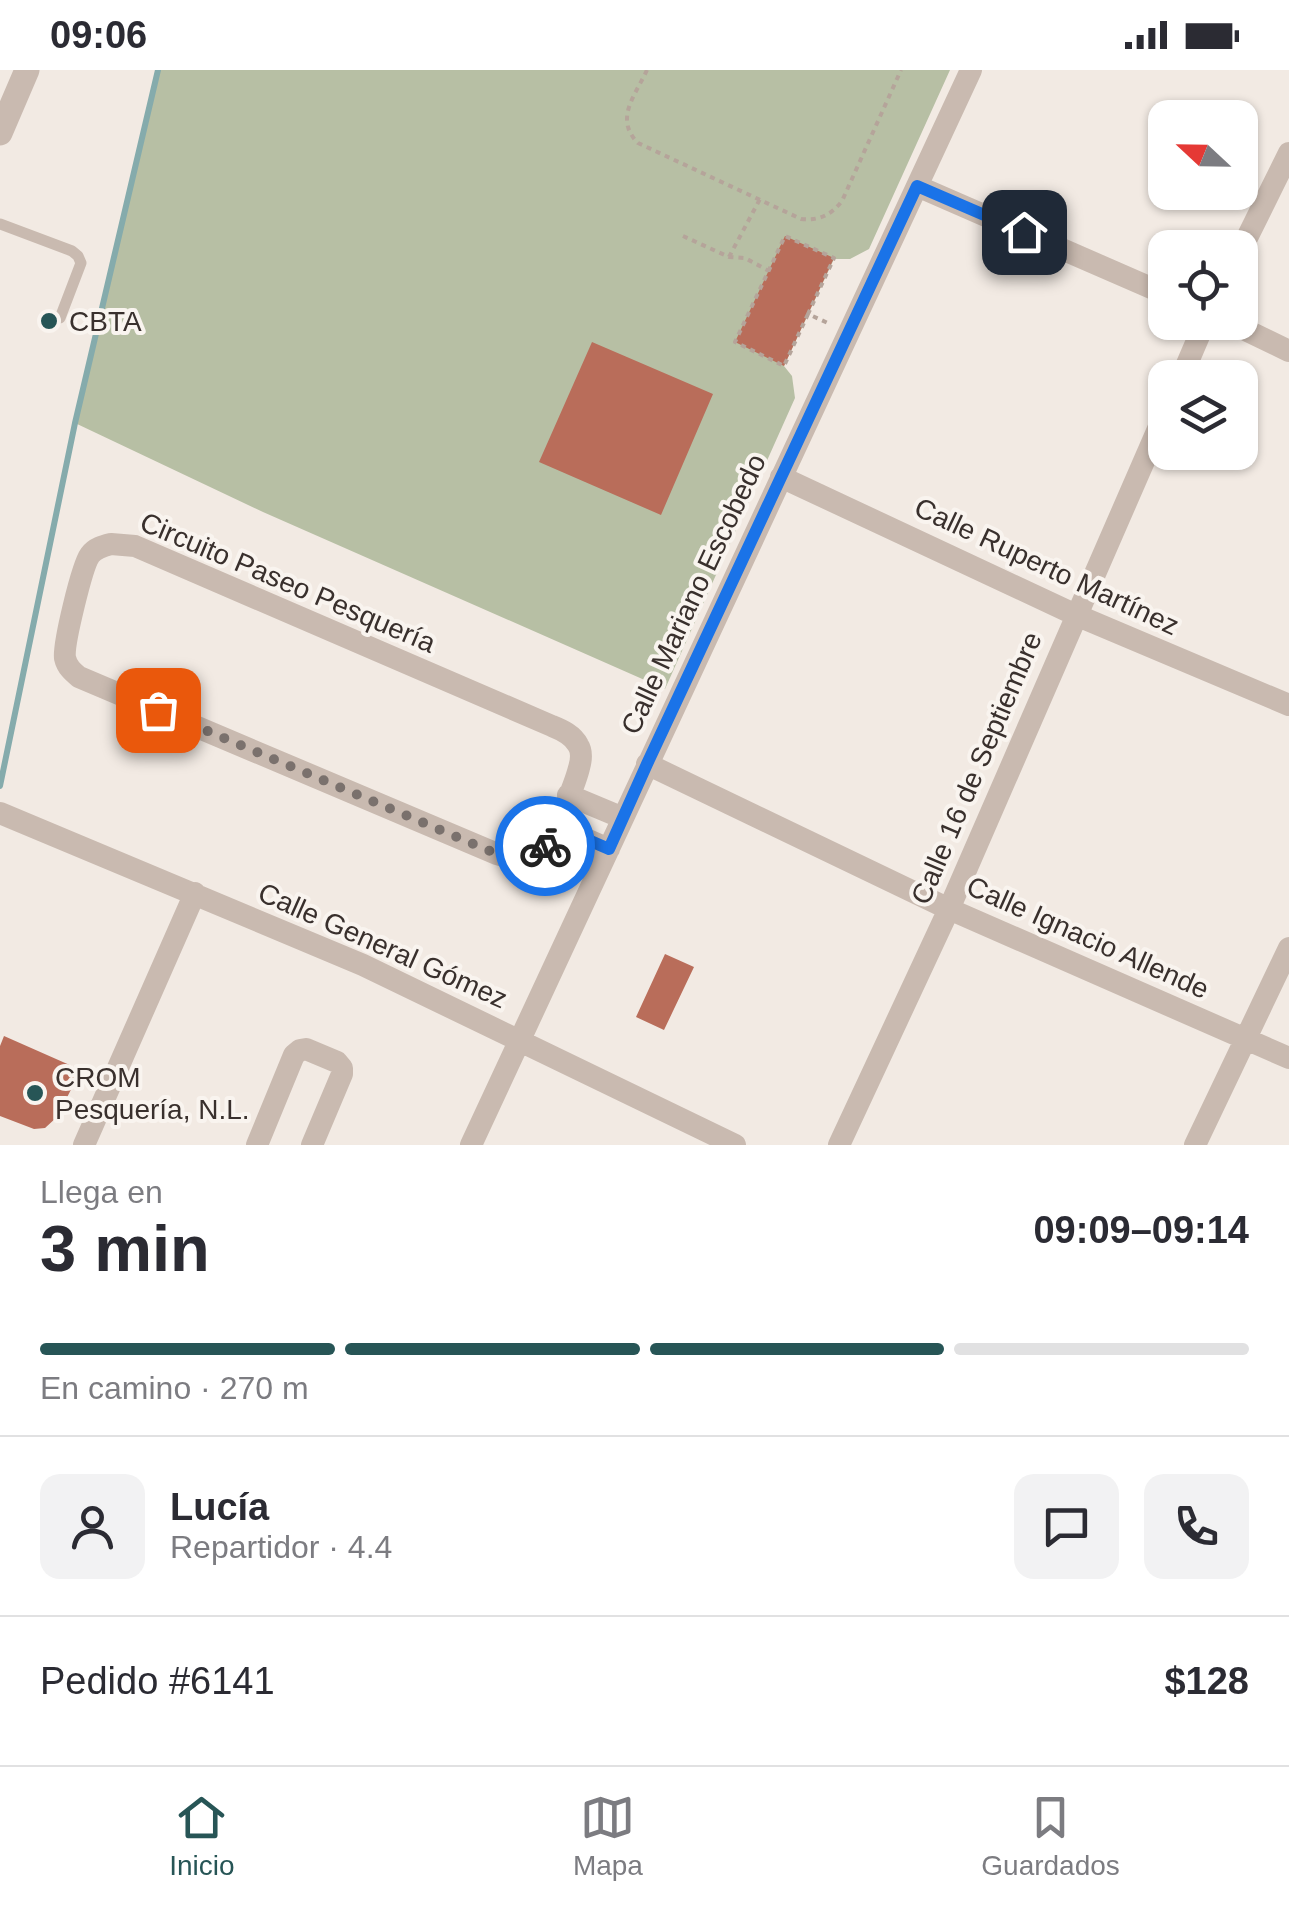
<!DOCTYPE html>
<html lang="es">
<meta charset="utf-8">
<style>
:root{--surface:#fff;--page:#f2f2f3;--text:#2b2b33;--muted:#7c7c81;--line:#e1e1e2;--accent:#275556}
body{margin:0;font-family:Helvetica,sans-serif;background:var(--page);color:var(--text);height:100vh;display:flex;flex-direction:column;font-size:38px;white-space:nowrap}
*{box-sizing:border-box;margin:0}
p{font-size:32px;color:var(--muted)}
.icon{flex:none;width:55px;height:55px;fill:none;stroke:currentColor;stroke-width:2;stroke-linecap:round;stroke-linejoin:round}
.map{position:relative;height:1075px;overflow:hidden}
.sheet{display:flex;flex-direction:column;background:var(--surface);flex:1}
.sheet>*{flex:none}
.needle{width:65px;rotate:292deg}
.buttons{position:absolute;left:1148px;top:30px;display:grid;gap:20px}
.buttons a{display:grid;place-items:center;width:110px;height:110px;border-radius:20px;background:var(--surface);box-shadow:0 2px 8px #0004;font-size:50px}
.pin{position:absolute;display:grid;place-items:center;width:85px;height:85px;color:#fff;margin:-42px;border-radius:20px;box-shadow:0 5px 15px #0006}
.courier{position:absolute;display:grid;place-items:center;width:100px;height:100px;margin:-50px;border:8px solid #1a73e8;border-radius:50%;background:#fff;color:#222;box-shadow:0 2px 12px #0007}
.head em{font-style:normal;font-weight:700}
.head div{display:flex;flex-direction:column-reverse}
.head{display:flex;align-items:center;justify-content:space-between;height:170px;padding:0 40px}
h1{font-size:65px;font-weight:700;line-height:75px}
.bar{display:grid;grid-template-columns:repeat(4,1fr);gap:15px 10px;align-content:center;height:120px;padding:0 40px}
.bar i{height:12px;border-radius:8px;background:var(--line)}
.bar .active{background:var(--accent)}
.bar p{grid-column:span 4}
.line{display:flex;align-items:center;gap:25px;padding:0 40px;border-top:2px solid var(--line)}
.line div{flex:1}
.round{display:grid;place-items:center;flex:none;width:105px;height:105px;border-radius:20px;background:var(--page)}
.status{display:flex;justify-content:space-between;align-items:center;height:70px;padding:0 50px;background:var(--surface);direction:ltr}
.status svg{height:28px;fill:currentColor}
.dock{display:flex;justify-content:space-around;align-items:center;height:140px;border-top:2px solid var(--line);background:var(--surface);font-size:28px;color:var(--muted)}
.dock a{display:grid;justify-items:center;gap:5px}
.dock .active{color:var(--accent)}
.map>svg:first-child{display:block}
.green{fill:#b7bfa4}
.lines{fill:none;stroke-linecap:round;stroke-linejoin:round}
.stream{stroke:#85abac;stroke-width:6}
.building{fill:#b96d5a}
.path{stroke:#b5a49a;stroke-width:4;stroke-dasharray:5 5;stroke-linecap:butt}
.service{stroke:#c9bab0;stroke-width:11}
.minor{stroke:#c9bab0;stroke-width:22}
.tertiary{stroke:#c9bab0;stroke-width:25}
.done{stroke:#7a716d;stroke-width:10;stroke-dasharray:0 18}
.route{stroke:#1a73e8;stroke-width:12}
.poi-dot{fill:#275556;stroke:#f9f4ef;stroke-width:4}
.labels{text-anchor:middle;stroke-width:8;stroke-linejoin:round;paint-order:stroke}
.poi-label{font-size:28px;fill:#39302d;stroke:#f9f4ef;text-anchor:start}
.street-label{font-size:28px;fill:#39302d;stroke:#f9f4ef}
</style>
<div class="status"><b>09:06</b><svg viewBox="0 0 49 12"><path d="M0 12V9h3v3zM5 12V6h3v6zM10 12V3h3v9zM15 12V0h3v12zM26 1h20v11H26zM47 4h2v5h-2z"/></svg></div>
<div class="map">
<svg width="1289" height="1075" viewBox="0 0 1289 1075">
<rect width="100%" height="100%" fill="#f2eae3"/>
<path class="green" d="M159,0H950L869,179L850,189H834L784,296L792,306L795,328L665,619L263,442L75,353Z"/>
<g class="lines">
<path class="stream" d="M0,716L75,353L158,0"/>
</g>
<path class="building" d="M785,166L834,188L784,296L735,272Z
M592,272L713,324L661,445L539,392Z
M665,884L694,897L664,960L636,947Z
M4,966L81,1000L57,1047L45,1058L34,1059L0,1046V976Z"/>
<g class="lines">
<path class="path" d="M647,0C635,26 614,49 638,73L801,149C819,151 831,145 842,131L901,0
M683,166L729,187L745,188L769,201
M729,187L760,129
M808,244L784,296L735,272L785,166L834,188L808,244L830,254"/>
<path class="service" d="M0,154L72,181L78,186L81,193L60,248"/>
<path class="minor" d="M917,116L1165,224
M1240,182L1289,83
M1229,252L1289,281
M1181,308L1205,252
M781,407L1076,545L1289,635
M111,474L135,476L552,656C562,660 573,665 578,675C582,681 581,691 579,698C575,714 553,769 543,779C530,792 512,789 497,784L79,607C73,602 67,597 65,588C63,575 82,496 90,485C95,478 103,476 111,474Z
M647,694L949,839L1289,988
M568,725L623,748
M0,743L363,895L735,1075
M556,756L609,779
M84,1075L195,823
M257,1075L294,985L300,980L306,979L337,992L342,998V1004L312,1075
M471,1075L971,0
M839,1075L949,839L1165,343
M1195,1075L1289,878"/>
<path class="tertiary" d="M0,63L27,0"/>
</g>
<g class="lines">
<path class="done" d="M158,640L497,784C516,790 530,790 545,776"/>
<path class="route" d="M545,776L556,756L609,779L647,694L917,116L1024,162"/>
</g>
<g class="poi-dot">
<circle cx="49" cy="251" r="10"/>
<circle cx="35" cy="1023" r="10"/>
</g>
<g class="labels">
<g class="poi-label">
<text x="69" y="261">CBTA</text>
<text x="55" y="1017">CROM<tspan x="55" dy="32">Pesquería, N.L.</tspan></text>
</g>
<g class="street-label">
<text transform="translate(1047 496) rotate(25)" y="10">Calle Ruperto Martínez</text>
<text transform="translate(288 512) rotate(23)" y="10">Circuito Paseo Pesquería</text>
<text transform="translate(693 524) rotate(-65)" y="10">Calle Mariano Escobedo</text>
<text transform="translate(976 698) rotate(-67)" y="10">Calle 16 de Septiembre</text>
<text transform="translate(1088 867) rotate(24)" y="10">Calle Ignacio Allende</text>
<text transform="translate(383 875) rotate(24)" y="10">Calle General Gómez</text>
</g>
</g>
</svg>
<div class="buttons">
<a><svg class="needle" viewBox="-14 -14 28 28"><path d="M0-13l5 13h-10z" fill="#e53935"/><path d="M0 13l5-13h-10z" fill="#7c7c81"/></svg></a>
<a><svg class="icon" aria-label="locate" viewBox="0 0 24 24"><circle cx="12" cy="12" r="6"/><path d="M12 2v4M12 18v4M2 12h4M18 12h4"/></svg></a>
<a><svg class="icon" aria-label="layers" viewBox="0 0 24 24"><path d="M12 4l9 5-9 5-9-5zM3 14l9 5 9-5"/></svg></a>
</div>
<div class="pin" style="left:158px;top:640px;background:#ea580c"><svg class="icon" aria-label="bag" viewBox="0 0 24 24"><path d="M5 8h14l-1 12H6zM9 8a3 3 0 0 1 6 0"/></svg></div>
<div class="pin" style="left:1024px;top:162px;background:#1f2937"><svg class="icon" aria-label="home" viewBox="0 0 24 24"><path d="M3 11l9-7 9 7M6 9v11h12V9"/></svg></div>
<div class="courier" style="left:545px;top:776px"><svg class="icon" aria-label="bike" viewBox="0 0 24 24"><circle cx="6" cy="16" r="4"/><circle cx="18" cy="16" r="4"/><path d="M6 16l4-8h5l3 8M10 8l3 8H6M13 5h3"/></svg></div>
</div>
<section class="sheet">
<div class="head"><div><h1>3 min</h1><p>Llega en</p></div><em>09:09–09:14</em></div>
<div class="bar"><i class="active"></i><i class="active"></i><i class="active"></i><i></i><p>En camino · 270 m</p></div>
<div class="line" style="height:180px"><a class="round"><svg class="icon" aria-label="person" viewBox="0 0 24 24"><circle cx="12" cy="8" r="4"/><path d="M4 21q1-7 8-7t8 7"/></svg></a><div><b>Lucía</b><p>Repartidor · 4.4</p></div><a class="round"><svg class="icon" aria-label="chat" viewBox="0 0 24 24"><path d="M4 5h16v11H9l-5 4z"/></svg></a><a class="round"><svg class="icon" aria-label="phone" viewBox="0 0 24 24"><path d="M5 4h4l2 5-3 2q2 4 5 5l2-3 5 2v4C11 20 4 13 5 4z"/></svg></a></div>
<div class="line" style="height:130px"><div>Pedido #6141</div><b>$128</b></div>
</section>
<nav class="dock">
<a class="active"><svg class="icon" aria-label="home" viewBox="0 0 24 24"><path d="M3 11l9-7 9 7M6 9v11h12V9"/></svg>Inicio</a>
<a><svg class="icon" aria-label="map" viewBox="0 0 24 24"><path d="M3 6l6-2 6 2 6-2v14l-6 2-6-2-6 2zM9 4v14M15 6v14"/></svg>Mapa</a>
<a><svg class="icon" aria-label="saved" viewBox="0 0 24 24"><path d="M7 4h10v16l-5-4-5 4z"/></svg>Guardados</a>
</nav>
